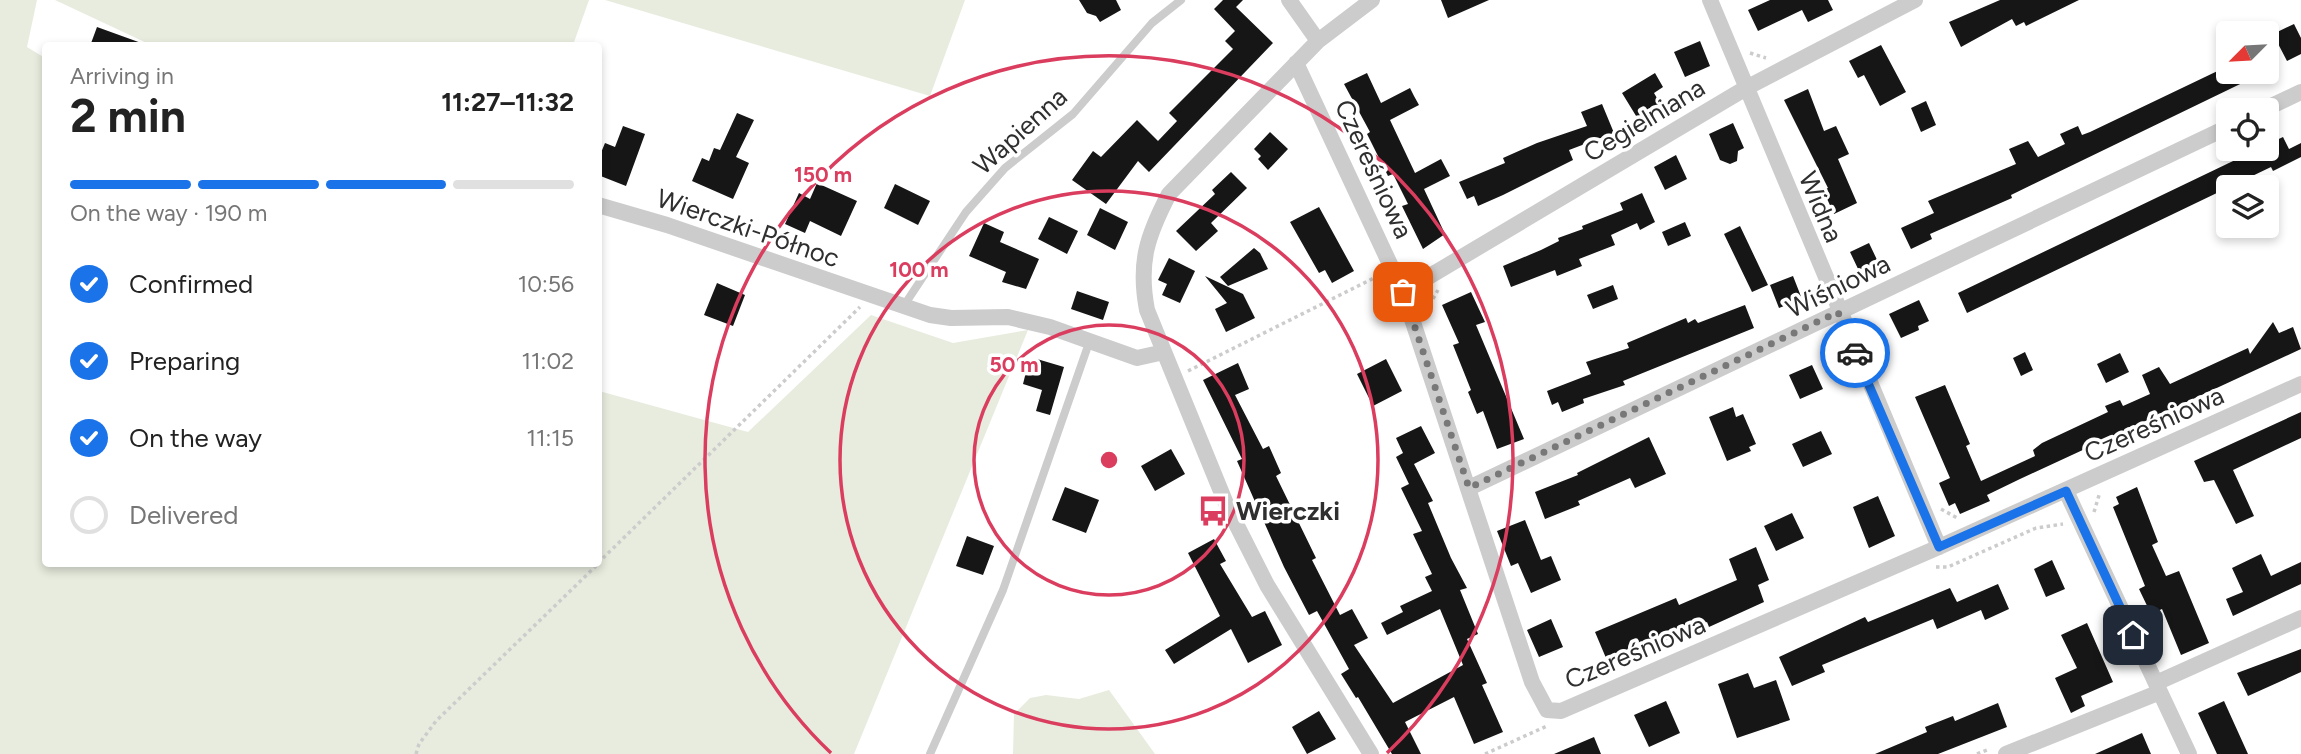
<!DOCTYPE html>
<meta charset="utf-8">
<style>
:root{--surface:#fff;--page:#f6f6f6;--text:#222;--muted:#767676;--line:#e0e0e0;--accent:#1a73e8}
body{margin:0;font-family:Figtree,sans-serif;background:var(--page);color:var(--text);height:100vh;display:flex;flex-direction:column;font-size:26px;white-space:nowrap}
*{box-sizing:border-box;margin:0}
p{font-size:23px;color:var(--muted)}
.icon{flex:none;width:38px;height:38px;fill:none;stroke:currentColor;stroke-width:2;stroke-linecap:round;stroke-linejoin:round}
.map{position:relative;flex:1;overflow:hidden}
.side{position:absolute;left:42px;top:42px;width:560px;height:525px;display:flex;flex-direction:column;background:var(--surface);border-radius:7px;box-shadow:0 4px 10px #0003}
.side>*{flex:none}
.needle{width:46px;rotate:246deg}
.buttons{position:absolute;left:2216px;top:21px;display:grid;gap:14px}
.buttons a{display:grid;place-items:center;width:63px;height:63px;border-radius:7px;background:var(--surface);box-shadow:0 4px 10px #0003;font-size:35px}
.pin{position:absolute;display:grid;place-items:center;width:60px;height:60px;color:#fff;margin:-30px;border-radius:14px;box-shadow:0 4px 10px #0006}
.courier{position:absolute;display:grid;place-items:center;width:70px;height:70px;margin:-35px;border:5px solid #1a73e8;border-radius:50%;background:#fff;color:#222;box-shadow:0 2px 9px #0007}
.overview em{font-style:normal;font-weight:700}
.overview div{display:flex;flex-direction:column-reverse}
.overview{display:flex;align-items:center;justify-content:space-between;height:119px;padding:0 28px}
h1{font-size:46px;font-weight:700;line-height:52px}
.bar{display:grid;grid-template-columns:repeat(4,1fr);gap:10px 7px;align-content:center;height:84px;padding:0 28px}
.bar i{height:9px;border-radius:5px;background:var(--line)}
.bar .active{background:var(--accent)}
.bar p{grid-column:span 4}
ol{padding:0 28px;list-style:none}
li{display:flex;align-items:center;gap:21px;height:77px}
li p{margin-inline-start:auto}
li .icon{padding:7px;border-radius:50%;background:var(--accent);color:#fff;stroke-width:4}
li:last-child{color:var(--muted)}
li i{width:38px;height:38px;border:4px solid var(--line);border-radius:50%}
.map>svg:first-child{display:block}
.green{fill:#e7ecde}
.building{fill:#161616}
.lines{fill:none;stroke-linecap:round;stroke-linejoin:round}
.path{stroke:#ccc;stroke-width:3.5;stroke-dasharray:3.5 3.5;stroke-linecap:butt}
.service{stroke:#ccc;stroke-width:8}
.minor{stroke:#ccc;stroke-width:16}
.done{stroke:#787878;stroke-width:7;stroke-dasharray:0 12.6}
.route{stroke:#1a73e8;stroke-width:9}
.ring{fill:none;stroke:#db3d5f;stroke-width:3.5}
.labels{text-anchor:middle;stroke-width:7;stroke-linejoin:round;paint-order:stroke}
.street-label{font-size:26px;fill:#2f2f2f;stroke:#fff}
.poi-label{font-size:26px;font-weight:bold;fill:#2f2f2f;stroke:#fff;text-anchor:start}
.centre{fill:#db3d5f;stroke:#fff;stroke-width:3.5}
.ring-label{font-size:21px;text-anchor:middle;font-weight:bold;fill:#db3d5f;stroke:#fff;stroke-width:7;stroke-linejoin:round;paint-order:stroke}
</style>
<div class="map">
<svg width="2301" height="754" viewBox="0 0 2301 754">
<rect width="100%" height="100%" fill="#fff"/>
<path class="green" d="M0,0H37L27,47L45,58L46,564H598L599,391L748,432L871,315L953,343L1028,330L854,754H0Z
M55,0H589L573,45H151Z
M605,0H965L930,96Z
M1109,690L1155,754H1013L1014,714L1030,698L1046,695L1079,699Z"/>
<path class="building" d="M1079,0H1116L1121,10L1100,22L1096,16L1087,13Z
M1223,0H1243L1236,7L1273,43L1149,172L1138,161L1106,204L1072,180L1093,151L1101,157L1137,120L1158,141L1177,121L1169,113L1233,49L1225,41L1235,31L1214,9Z
M1441,0H1489L1448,18Z
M1770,0H1828L1833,10L1808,22L1802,10L1758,31L1748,10Z
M2000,0H2079L2026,26L2024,22L2016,26L2012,19L1961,47L1949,22Z
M2294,24L2301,38V54L2287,61L2273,34Z
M97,27L144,44V46H90Z
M1700,41L1710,66L1685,77L1674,52Z
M1881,45L1906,92L1880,106L1864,75L1858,78L1849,61Z
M2228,66V72H2265L2011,195L2012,198L1930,234L1932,239L1911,249L1901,228L1934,213L1928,201L2016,164L2009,149L2028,141L2038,157L2065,144L2060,134L2078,126L2082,135L2090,132Z
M1367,73L1381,103L1410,88L1414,96L1419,105L1390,120L1415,173L1441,159L1450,176L1424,189L1445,234L1423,249L1402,206L1408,204L1393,174L1388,176L1367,134L1370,132L1344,84Z
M1655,73L1663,87L1654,93L1664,110L1641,124L1622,93Z
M1808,89L1824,131L1836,126L1849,154L1838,159L1857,203L1834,214L1823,190L1828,188L1784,100Z
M1926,101L1936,125L1921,132L1911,108Z
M1602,104L1614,133L1569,150L1573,160L1503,195L1478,206L1474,196L1467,199L1459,182L1505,163L1503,158L1537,143L1587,126L1581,112Z
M737,113L754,120L736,157L749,163L733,199L692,181L702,158L709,161L714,148L720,150Z
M1733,123L1744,148L1738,151L1737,161L1730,164L1720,160L1709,134Z
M623,126L645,134L626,186L598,175V160L605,143L615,147Z
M1270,132L1288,149L1268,170L1258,159L1261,156L1254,149Z
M2283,137L2289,149L2301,143V157L2273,171L2271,167L1967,313L1958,293L2231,162L2259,149H2266V145Z
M1676,155L1687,179L1665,190L1654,167Z
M1231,172L1247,188L1211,223L1218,231L1196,251L1176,231L1215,194L1212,190Z
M817,183L857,201L841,236L810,221L805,233L785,224L799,193L810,199Z
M895,184L930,201L918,225L884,208Z
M1642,193L1655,222L1640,230L1637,223L1611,235L1615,245L1579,259L1582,266L1557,276L1555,270L1511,287L1503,266L1541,250L1559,241L1558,238L1583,229L1582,226L1623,210L1620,203Z
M1319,207L1354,271L1332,283L1325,270L1319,273L1290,222Z
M1100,208L1128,222L1115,250L1087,235Z
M1049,217L1078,231L1067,254L1038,239Z
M1685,222L1691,236L1668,246L1662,232Z
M984,223L1004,232L1000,242L1039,259L1026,289L1002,282L1006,272L969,256Z
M1740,226L1768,285L1752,292L1724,234Z
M1869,243L1879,264L1860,273L1850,252Z
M1254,248L1260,253L1268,269L1228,286L1220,277Z
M1169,258L1195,271L1180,303L1162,295L1167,284L1158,280Z
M1205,276L1243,294L1255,318L1226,332L1215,309L1227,303Z
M1793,276L1802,299L1779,308L1770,285Z
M717,283L745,295L733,326L704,315Z
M1613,285L1618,299L1593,309L1587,295Z
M1077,291L1109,302L1103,320L1071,309Z
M1471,292L1485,322L1476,325L1524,439L1497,449L1483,411L1477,414L1468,392L1471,390L1453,345L1459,343L1442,305Z
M1919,300L1929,321L1918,326L1919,330L1901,338L1889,314Z
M1745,305L1754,328L1623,381L1625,385L1583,399L1584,403L1562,412L1558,402L1552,405L1547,391L1591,374L1586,362L1629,348L1627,343L1686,318L1688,323L1695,319L1698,323Z
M2273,322L2279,333L2293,327L2301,349L2020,479L1987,495L1990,501L1960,514L1955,503L1949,506L1939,483L1950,478L1915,397L1945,385L1970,444L1966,446L1981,481L2035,456L2033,450L2042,443L2108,412L2105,406L2120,400L2123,406L2150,394L2142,375L2159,367L2170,384L2248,348L2250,354Z
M2025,352L2033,370L2021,376L2013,358Z
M2120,353L2129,372L2106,383L2097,364Z
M1037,359L1064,367L1050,415L1036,411L1042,390L1023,384L1027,368L1034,370Z
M1386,359L1402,391L1373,406L1357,374Z
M1238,363L1249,389L1235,395L1263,449L1269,446L1281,473L1276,476L1316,558L1312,560L1340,615L1352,609L1368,638L1354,645L1393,703L1463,665L1440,609L1387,635L1381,623L1403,612L1400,606L1432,591L1425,577L1432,574L1413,534L1422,531L1401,488L1409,484L1396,457L1403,453L1396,438L1421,426L1435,453L1414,464L1433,501L1428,503L1451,558L1467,588L1460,590L1478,634L1467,639L1487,683L1482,685L1503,732L1474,744L1454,697L1405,722L1421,754H1392L1358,697L1356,698L1341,674L1349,669L1317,611L1309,615L1284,567L1237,461L1242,459L1203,380Z
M1812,365L1823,389L1800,399L1789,375Z
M1733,407L1736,417L1743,414L1756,444L1749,447L1751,451L1727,461L1709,417Z
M2301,412V438L2233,470L2254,516L2236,524L2214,480L2204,482L2194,461Z
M1821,431L1832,454L1803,467L1792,444Z
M1649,437L1666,474L1635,488L1630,478L1578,501L1580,505L1545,519L1535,492L1578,475L1577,473Z
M1171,449L1185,474L1155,491L1141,466Z
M1065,487L1099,500L1086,533L1052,520Z
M2137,487L2158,542L2152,545L2166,576L2179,571L2209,643L2181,655L2162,609L2151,614L2139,589L2145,586L2113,507L2119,504L2116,497Z
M1878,496L1895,536L1869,548L1853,507Z
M1792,513L1804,538L1776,551L1764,526Z
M1525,520L1541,560L1551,556L1561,580L1531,593L1518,563L1511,566L1497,531Z
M967,536L994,546L983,575L956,566Z
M1214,539L1226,561L1220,564L1252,617L1265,611L1282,645L1248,663L1231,629L1174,664L1165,650L1220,616L1188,553Z
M1756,547L1769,580L1758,585L1764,602L1709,627L1707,622L1659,643L1657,638L1606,658L1595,632L1676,598L1679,605L1737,580L1729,559Z
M2261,554L2271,576L2301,562V584L2233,616L2226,599L2243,592L2232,568Z
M2052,560L2065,589L2046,597L2034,569Z
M1998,584L2009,609L1985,620L1981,610L1937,629L1933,619L1822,665L1825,672L1792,686L1779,657L1865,617L1868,622L1950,588L1957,602Z
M1551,619L1563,647L1539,657L1527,630Z
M2087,623L2113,682L2081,696L2085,706L2071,713L2055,678L2077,668L2061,635Z
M2301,649V672L2248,696L2237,673Z
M1748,673L1754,688L1776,680L1790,720L1737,738L1718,684Z
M1666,701L1680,733L1649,747L1634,715Z
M2224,701L2248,754H2217L2198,713Z
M1998,703L2007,727L1938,754H1875L1927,732L1925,727L1953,716L1955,721Z
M1319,711L1336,739L1307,754L1292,727Z
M2142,733L2151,754H2095Z
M1594,737L1601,754H1554Z"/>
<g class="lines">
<path class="path" d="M1750,53L1766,58
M1426,311L1438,290
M1188,371L1378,276
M1941,509L1959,519
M2094,512L2100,492
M598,563L860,307
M1936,567H1948L2036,528L2063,524
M416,754L419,744L436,721L598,564
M1485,754L1547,726
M1977,754L1990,749"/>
<path class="service" d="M903,307L966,212L1005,168L1073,114L1152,23L1181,0
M930,754L1003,590L1090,340"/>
<path class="minor" d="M1289,0L1318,41
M1710,0L1939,547
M1296,63L1403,292L1532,682L1547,710L1561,711L1939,547L2301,384
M2263,110L2301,92
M598,205L667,225L930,315L951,318L1008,317L1050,327L1137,358L1164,352
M1403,292L1746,88L1915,0
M1469,488L2228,127
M2066,491L2189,754
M2156,683L2301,618
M1371,754L1267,585L1227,506L1147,310C1138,263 1147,236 1169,194L1318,41L1372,0
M2006,754L2160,692"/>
</g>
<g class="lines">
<path class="done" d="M1403,292L1469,488L1838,312L1855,353"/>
<path class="route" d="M1855,353L1939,547L2066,491L2133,635"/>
</g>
<g class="ring">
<circle cx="1109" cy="460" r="135"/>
<circle cx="1109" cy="460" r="269"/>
<path d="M831 753A404 404 0 1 1 1387 753"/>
</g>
<defs>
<g id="bus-bare" transform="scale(2.415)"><path d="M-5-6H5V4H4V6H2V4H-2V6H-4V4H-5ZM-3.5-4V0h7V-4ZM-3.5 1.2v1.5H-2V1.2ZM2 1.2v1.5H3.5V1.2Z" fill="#db3d5f" stroke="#fff" stroke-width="2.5" paint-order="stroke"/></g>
</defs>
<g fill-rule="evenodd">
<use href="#bus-bare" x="1213" y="511"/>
</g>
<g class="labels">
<g class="street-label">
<text transform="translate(1644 120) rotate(-31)" y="9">Cegielniana</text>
<text transform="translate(1020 131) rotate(-42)" y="9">Wapienna</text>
<text transform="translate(1374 169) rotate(65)" y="9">Czereśniowa</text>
<text transform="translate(1821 207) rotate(67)" y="9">Widna</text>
<text transform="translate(748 228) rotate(19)" y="9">Wierczki-Północ</text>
<text transform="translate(1838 286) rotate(-26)" y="9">Wiśniowa</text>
<text transform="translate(2154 424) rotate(-24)" y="9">Czereśniowa</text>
<text transform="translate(1635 652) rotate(-23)" y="9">Czereśniowa</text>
</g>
<g class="poi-label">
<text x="1236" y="520">Wierczki</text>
</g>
</g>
<circle cx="1109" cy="460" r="10" class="centre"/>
<g class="ring-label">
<text x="823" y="182">150 m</text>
<text x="919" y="277">100 m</text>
<text x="1014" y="372">50 m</text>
</g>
</svg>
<div class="buttons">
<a><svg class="needle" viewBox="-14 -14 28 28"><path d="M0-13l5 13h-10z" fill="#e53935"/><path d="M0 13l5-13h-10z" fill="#767676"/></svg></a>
<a><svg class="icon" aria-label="locate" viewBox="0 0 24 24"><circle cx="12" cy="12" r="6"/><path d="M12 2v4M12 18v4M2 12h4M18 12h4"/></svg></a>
<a><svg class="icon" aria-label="layers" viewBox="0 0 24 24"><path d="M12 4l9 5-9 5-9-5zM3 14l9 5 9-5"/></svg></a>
</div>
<div class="pin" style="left:1403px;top:292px;background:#ea580c"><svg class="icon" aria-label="bag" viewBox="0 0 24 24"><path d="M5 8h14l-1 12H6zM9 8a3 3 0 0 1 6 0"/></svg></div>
<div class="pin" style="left:2133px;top:635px;background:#1f2937"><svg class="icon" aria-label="home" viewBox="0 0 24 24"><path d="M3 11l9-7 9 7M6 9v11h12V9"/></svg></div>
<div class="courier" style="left:1855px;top:353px"><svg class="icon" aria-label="car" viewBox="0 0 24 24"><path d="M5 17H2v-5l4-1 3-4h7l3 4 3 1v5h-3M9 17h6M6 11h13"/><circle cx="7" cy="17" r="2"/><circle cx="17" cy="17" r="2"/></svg></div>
<section class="side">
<div class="overview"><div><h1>2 min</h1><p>Arriving in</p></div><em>11:27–11:32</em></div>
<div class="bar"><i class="active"></i><i class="active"></i><i class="active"></i><i></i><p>On the way · 190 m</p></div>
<ol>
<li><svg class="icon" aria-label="check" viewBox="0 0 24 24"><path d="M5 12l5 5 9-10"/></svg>Confirmed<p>10:56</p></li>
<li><svg class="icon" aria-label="check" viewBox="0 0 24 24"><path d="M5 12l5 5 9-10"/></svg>Preparing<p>11:02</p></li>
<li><svg class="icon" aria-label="check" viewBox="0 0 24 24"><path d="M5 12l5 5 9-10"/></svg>On the way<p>11:15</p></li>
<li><i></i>Delivered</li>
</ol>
</section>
</div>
